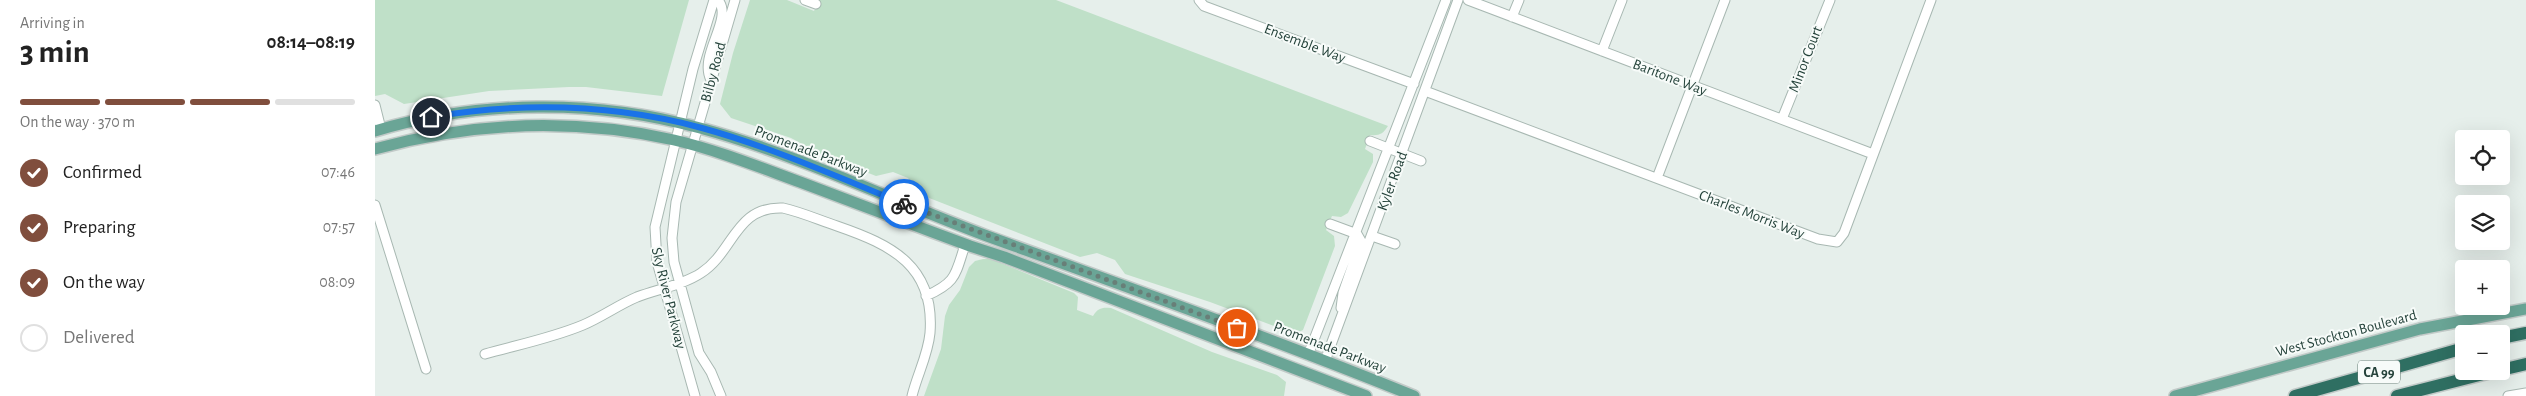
<!DOCTYPE html>
<meta charset="utf-8">
<style>
:root{--surface:#fff;--page:#f6f6f6;--text:#222;--muted:#767676;--line:#e0e0e0;--accent:#804e3d}
body{margin:0;font-family:"Alegreya Sans",sans-serif;background:var(--page);color:var(--text);height:100vh;display:flex;flex-direction:column;font-size:19px;white-space:nowrap}
*{box-sizing:border-box;margin:0}
p{font-size:16px;color:var(--muted)}
.icon{flex:none;width:28px;height:28px;fill:none;stroke:currentColor;stroke-width:2;stroke-linecap:round;stroke-linejoin:round}
.map{position:relative;flex:1;overflow:hidden}
.sheet{display:flex;flex-direction:column;background:var(--surface);width:375px}
.sheet>*{flex:none}
.fabs{position:absolute;left:2080px;top:130px;display:grid;gap:10px}
.fabs a{display:grid;place-items:center;width:55px;height:55px;border-radius:5px;background:var(--surface);box-shadow:0 5px 20px #0002;font-size:25px}
.pin{position:absolute;display:grid;place-items:center;width:42px;height:42px;color:#fff;margin:-21px;border:2px solid #fff;border-radius:50%;box-shadow:0 1px 5px #0007}
.courier{position:absolute;display:grid;place-items:center;width:50px;height:50px;margin:-25px;border:4px solid #1a73e8;border-radius:50%;background:#fff;color:#222;box-shadow:0 1px 6px #0007}
.overview em{font-style:normal;font-weight:600}
.overview div{display:flex;flex-direction:column-reverse}
.overview{display:flex;align-items:center;justify-content:space-between;height:85px;padding:0 20px}
h1{font-size:32px;font-weight:600;line-height:38px}
.bar{display:grid;grid-template-columns:repeat(4,1fr);gap:8px 5px;align-content:center;height:60px;padding:0 20px}
.bar i{height:6px;border-radius:4px;background:var(--line)}
.bar .on{background:var(--accent)}
.bar p{grid-column:span 4}
ol{padding:0 20px;list-style:none}
li{display:flex;align-items:center;gap:15px;height:55px}
li p{margin-inline-start:auto}
li .icon{padding:5px;border-radius:50%;background:var(--accent);color:#fff;stroke-width:4}
li:last-child{color:var(--muted)}
li i{width:28px;height:28px;border:2px solid var(--line);border-radius:50%}
main{display:flex;flex:1;min-height:0}
.map>svg:first-child{display:block}
.green{fill:#bfe0c8}
.lines{fill:none;stroke-linecap:round;stroke-linejoin:round}
.minor-casing{stroke:#a8b8b2;stroke-width:11}
.major-casing{stroke:#c2cac8;stroke-width:14}
.highway-casing{stroke:#c2cac8;stroke-width:15}
.minor{stroke:#fff;stroke-width:9}
.major{stroke:#6aa596;stroke-width:11}
.highway{stroke:#2f6f62;stroke-width:12}
.done{stroke:#687f78;stroke-width:5;stroke-dasharray:0 9}
.route{stroke:#1a73e8;stroke-width:6}
.labels{text-anchor:middle;stroke-width:4;stroke-linejoin:round;paint-order:stroke}
.shield{fill:#f7fbf9;stroke:#637a73;stroke-width:1}
.shield-label{font-size:14px;font-weight:bold;fill:#24423a}
.street-label{font-size:15px;fill:#24423a;stroke:#f7fbf9}
</style>
<main>
<section class="sheet">
<div class="overview"><div><h1>3 min</h1><p>Arriving in</p></div><em>08:14–08:19</em></div>
<div class="bar"><i class="on"></i><i class="on"></i><i class="on"></i><i></i><p>On the way · 370 m</p></div>
<ol>
<li><svg class="icon" aria-label="check" viewBox="0 0 24 24"><path d="M5 12l5 5 9-10"/></svg>Confirmed<p>07:46</p></li>
<li><svg class="icon" aria-label="check" viewBox="0 0 24 24"><path d="M5 12l5 5 9-10"/></svg>Preparing<p>07:57</p></li>
<li><svg class="icon" aria-label="check" viewBox="0 0 24 24"><path d="M5 12l5 5 9-10"/></svg>On the way<p>08:09</p></li>
<li><i></i>Delivered</li>
</ol>
</section>
<div class="map">
<svg width="2151" height="396" viewBox="0 0 2151 396">
<rect width="100%" height="100%" fill="#e6efeb"/>
<path class="green" d="M0,0H314L287,96L211,87H194L114,91L29,104L10,94L0,96Z
M375,0H412L439,11L444,0H681L1013,126C1008,134 1004,136 995,135L990,149L998,154V162L973,213L966,217L957,216L951,230L959,236L960,246L928,330L920,334L835,302L750,274L740,260L722,253L705,257L544,194L533,178L518,172L501,176L450,156L416,138L356,118L345,104L358,53Z
M608,259H616L699,293L703,297L702,310L718,316C723,308 727,307 736,308L837,352L902,375L911,382L909,396H549L566,349L570,316L574,305L585,290L594,267L600,261Z"/>
<g class="lines">
<g class="minor-casing">
<path id="minor" d="M430,0L441,4
M824,0L829,6L1039,84
M1093,0L1498,154
M1137,17L1144,0
M1227,51L1247,0
M336,80C323,55 359,19 343,0
M1050,91L1443,239L1462,242L1469,233L1556,0
M0,105L6,129
M1407,119L1455,0
M995,141L1046,161
M1282,178L1350,0
M0,205L51,369
M955,224L982,234L986,241L968,293L966,308
M997,236L1020,244
M551,296C582,282 580,275 590,245
M110,354C142,345 177,338 208,325C227,317 243,305 262,297C283,289 308,285 326,273C359,252 360,206 408,208C426,212 444,220 462,226C517,245 560,266 555,333C553,355 542,375 537,396
M933,355L1071,0
M950,361L1083,0
M320,396L282,262L280,227L318,69L339,0
M346,396L336,372L324,353L299,262L297,238L301,202L360,0
M2133,396L2151,393"/>
</g>
<g class="major-casing">
<path id="major" d="M0,131C105,100 220,99 325,128C422,154 518,201 612,236C755,288 898,339 1039,396
M0,149C98,122 200,118 299,140C342,150 384,167 425,182C481,203 538,225 595,246L629,257L991,396
M1800,396L2045,329L2151,309"/>
</g>
<g class="highway-casing">
<path id="highway" d="M2126,338L2151,333
M2126,370L2151,364
M1920,396L2089,348
M2022,396L2120,371"/>
</g>
<use href="#minor" class="minor"/>
<use href="#major" class="major"/>
<use href="#highway" class="highway"/>
</g>
<g class="lines">
<path class="done" d="M529,204L862,328"/>
<path class="route" d="M56,117C146,102 239,104 327,128C396,147 463,177 529,204"/>
</g>
<g class="labels">
<rect class="shield" x="1983" y="360.5" width="42" height="23" rx="4"/>
<g class="shield-label">
<text x="2004" y="377">CA 99</text>
</g>
<g class="street-label">
<text transform="translate(930 43) rotate(21)" y="5">Ensemble Way</text>
<text transform="translate(1430 59) rotate(-69)" y="5">Minor Court</text>
<text transform="translate(338 72) rotate(-75)" y="5">Bilby Road</text>
<text transform="translate(1295 77) rotate(21)" y="5">Baritone Way</text>
<text transform="translate(436 151) rotate(21)" y="5">Promenade Parkway</text>
<text transform="translate(1017 181) rotate(-70)" y="5">Kyler Road</text>
<text transform="translate(1377 214) rotate(21)" y="5">Charles Morris Way</text>
<text transform="translate(294 298) rotate(76)" y="5">Sky River Parkway</text>
<text transform="translate(1971 333) rotate(-15)" y="5">West Stockton Boulevard</text>
<text transform="translate(955 347) rotate(21)" y="5">Promenade Parkway</text>
</g>
</g>
</svg>
<div class="fabs">
<a><svg class="icon" aria-label="locate" viewBox="0 0 24 24"><circle cx="12" cy="12" r="6"/><path d="M12 2v4M12 18v4M2 12h4M18 12h4"/></svg></a>
<a><svg class="icon" aria-label="layers" viewBox="0 0 24 24"><path d="M12 4l9 5-9 5-9-5zM3 14l9 5 9-5"/></svg></a>
<a>+</a>
<a>−</a>
</div>
<div class="pin" style="left:862px;top:328px;background:#ea580c"><svg class="icon" aria-label="bag" viewBox="0 0 24 24"><path d="M5 8h14l-1 12H6zM9 8a3 3 0 0 1 6 0"/></svg></div>
<div class="pin" style="left:56px;top:117px;background:#1f2937"><svg class="icon" aria-label="home" viewBox="0 0 24 24"><path d="M3 11l9-7 9 7M6 9v11h12V9"/></svg></div>
<div class="courier" style="left:529px;top:204px"><svg class="icon" aria-label="bike" viewBox="0 0 24 24"><circle cx="6" cy="16" r="4"/><circle cx="18" cy="16" r="4"/><path d="M6 16l4-8h5l3 8M10 8l3 8H6M13 5h3"/></svg></div>
</div>
</main>
